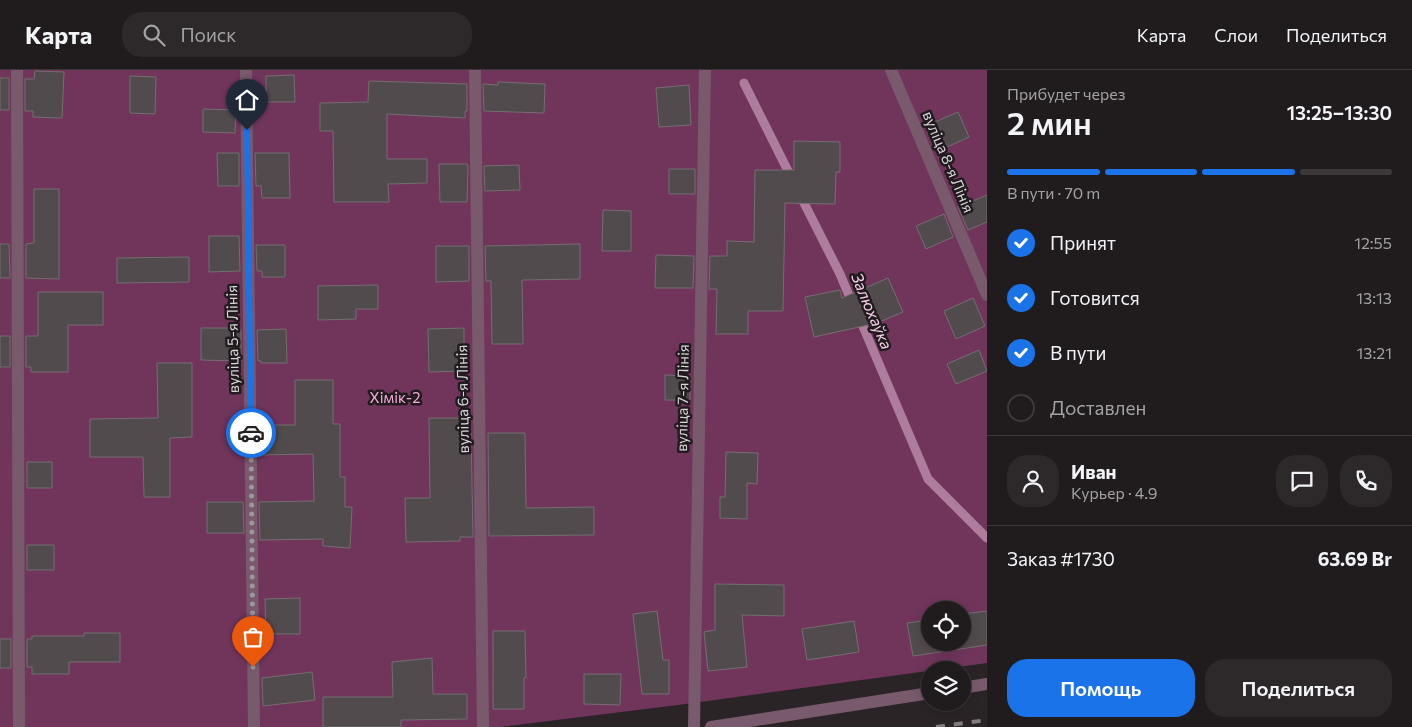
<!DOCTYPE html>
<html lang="ru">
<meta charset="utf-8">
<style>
:root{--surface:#201b1d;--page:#2d282a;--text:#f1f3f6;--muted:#a2a1a4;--line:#3d393b;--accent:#1a73e8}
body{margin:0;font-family:Commissioner,sans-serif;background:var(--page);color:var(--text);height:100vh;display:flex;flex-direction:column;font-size:19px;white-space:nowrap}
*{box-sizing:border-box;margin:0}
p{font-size:16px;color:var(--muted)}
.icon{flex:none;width:28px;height:28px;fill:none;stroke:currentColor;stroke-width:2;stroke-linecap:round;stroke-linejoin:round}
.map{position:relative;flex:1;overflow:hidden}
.panel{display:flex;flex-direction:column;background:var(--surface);width:425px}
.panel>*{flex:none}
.controls{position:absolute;left:921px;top:531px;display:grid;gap:10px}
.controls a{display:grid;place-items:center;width:50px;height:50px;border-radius:50%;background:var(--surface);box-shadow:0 2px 12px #0003,0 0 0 1px var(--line);font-size:25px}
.pin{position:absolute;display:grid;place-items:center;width:42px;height:42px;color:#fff;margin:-51px -21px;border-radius:50% 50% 50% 0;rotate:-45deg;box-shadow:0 0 5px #0007}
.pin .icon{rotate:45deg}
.courier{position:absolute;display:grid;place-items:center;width:50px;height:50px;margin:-25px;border:4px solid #1a73e8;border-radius:50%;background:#fff;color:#222;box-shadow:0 1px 6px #0007}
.headline em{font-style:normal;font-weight:600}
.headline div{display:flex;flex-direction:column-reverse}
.headline{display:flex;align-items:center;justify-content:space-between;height:85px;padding:0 20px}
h1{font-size:32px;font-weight:600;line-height:38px}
.bar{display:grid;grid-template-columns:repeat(4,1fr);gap:8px 5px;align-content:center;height:60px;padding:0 20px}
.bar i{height:6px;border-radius:4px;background:var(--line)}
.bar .active{background:var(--accent)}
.bar p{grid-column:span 4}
.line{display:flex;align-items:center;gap:12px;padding:0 20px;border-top:1px solid var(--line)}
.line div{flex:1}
.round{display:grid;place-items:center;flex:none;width:52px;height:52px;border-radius:20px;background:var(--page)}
ol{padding:0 20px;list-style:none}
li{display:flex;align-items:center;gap:15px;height:55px}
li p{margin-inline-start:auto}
li .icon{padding:5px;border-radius:50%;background:var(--accent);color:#fff;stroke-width:4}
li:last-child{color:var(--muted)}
li i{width:28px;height:28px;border:2px solid var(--line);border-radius:50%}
.action{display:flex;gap:10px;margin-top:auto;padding:10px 20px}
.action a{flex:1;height:58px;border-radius:20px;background:var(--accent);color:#fff;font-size:20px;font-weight:600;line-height:58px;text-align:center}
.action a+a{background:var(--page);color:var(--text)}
header{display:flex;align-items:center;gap:30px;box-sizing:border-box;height:70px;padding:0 25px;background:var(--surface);border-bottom:1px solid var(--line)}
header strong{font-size:24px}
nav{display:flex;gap:28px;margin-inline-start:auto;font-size:18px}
.search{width:350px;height:45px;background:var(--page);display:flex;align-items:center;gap:12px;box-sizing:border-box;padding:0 18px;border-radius:20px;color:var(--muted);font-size:19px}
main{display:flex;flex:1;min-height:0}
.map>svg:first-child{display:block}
.green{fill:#71355c;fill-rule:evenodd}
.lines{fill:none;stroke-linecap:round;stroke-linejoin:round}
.stream{stroke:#ae7c9c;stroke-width:9}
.building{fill:#514b4e;stroke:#746e71}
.minor{stroke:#795a6d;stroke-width:12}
.rail{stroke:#817c7f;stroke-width:4;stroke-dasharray:9 9;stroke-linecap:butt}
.done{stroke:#9c989a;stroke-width:5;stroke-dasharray:0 9}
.route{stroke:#1a73e8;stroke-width:6}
.labels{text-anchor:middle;stroke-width:5;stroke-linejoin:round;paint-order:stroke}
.street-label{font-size:15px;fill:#d9d6d8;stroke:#201b1e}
.park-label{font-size:15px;fill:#f9aada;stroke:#201b1e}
.water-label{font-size:16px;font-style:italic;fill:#f6cde5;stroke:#201b1e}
</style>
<header>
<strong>Карта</strong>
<div class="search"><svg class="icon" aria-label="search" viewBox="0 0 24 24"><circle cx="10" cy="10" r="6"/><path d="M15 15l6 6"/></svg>Поиск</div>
<nav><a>Карта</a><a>Слои</a><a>Поделиться</a></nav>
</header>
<main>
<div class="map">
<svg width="987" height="657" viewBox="0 0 987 657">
<rect width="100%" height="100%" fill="#2a2427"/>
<path class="green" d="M0,0H987V593L678,635L500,657H0ZM930,540H962V572H930Z"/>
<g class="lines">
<path class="stream" d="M744,13L792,109
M799,123L840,204L853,235
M859,247L928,409L987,468"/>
</g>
<path class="building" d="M35,1L64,2L62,48L33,47V41H25V9H34Z
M294,5L295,32H266V6Z
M130,6L156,7L155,44L130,43Z
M0,8H9V40H0Z
M369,11L467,14V41H465V48L387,44V89H427V113L388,114L389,132H334L333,61H320V33L368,32Z
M498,12L545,14L544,43L484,41L483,14L498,15Z
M689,15L691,55L659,57L656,18Z
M203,39L236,40L235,63L203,62Z
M958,42L969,67L947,77L935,52Z
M794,71L840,72V102H836L835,134L785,133L783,241H748V264H716L717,219H709L710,186H727V171L754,172L755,100H794Z
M217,83H239V116H218Z
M255,83H289L290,128H262L261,116H256Z
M439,94H467L468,96L467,132H440Z
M519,95L520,120L485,121L484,96Z
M669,99H695V124H669Z
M34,119H59V209L26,208V174L34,173Z
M987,125V152L968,160L958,137Z
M603,140L631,141V181H602Z
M944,144L953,167L926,179L916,156Z
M209,166H239L240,201L209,202Z
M0,174H9L10,208H0Z
M580,174V209L522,210L523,274H492L491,211H486L485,176Z
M256,175H285V207H262V201H257Z
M436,176H469V211L436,212Z
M656,185L694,186L693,218H655Z
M189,187V212L117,213V188Z
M888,208L903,242L877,253L814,267L805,227L840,220L842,228Z
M378,215V239H356V249L318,250V216Z
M38,222H103V255H68V302H31V297H26V266H38Z
M973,228L985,256L956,269L944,241Z
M201,258H228L229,260H241V291L201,290Z
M464,258V301L429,302L428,259Z
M286,259L287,293H261V291H258L257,260Z
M0,266H10V297H0Z
M979,280L987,301L956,314L947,294Z
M157,293H192V367L170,368V427H144L143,387H90V349L158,348Z
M665,305L690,306V330H665Z
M295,310H333V354H340V407H345V437H352L350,478L323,476V469L260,470L259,432L314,431L313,384L259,385L258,355H295Z
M429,348H461V363H471L473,467H460V471L406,472L405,428H430Z
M488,363H525L526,438L594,437V465L489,466Z
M726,382L758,383L757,414L747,413V449L720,448V427H725Z
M27,392H52V418H27Z
M207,432H243L244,463H207Z
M27,475H54V500H27Z
M715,514L784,515V546L742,545L747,597L708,601L704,562L715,560Z
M300,528V564H266L265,529Z
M657,541L663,590H669V624H642L633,544Z
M987,541V575L913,586L907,553L930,550V572H962V544Z
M854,551L859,582L807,590L802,559Z
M493,561H525L526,608H524V639H493Z
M84,563H120V592H69V604H32V597H27V569H32V566H84Z
M0,569H11V598H0Z
M432,588L433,624H467V649L401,650V657H323V627H393L392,592Z
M312,602L315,630L263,636L262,608Z
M584,604H621L620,635L584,634Z"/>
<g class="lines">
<path class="minor" d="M17,0L19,657
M246,0L254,657
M475,0L483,657
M891,0L987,225
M962,618L987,614
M694,657L705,0
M711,657L930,623"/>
<path class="rail" d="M936,657L987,650"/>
</g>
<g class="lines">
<path class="done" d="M251,363L253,597"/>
<path class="route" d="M247,60L251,363"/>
</g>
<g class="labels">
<g class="street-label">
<text transform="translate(948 92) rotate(67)" y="5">вуліца 8-я Лінія</text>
<text transform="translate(233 269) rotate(-91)" y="5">вуліца 5-я Лінія</text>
<text transform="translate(683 328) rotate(-89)" y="5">вуліца 7-я Лінія</text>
<text transform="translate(463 329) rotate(-91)" y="5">вуліца 6-я Лінія</text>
</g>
<g class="park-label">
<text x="395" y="333">Хімік-2</text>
</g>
<g class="water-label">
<text transform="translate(872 241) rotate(67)" y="6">Залюхаўка</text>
</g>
</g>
</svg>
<div class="controls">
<a><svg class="icon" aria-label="locate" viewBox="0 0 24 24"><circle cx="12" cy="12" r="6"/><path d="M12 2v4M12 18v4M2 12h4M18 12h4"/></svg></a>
<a><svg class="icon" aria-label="layers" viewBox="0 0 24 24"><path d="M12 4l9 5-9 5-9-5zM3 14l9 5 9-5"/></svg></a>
</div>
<div class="pin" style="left:253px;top:597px;background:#ea580c"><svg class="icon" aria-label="bag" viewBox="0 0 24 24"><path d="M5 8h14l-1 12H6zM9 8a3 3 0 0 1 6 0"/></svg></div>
<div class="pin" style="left:247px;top:60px;background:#1f2937"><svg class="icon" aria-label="home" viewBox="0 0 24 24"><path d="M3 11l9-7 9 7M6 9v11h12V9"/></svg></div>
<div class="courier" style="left:251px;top:363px"><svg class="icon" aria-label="car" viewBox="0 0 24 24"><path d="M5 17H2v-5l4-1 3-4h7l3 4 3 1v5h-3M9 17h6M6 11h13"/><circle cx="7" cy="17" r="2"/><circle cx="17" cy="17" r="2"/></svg></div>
</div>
<section class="panel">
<div class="headline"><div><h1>2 мин</h1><p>Прибудет через</p></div><em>13:25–13:30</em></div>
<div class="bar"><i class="active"></i><i class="active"></i><i class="active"></i><i></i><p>В пути · 70 m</p></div>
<ol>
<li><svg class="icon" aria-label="check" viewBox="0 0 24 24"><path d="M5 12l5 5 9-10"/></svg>Принят<p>12:55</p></li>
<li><svg class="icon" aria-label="check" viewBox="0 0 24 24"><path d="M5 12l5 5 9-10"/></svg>Готовится<p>13:13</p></li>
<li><svg class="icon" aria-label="check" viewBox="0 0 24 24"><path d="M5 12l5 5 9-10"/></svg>В пути<p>13:21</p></li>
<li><i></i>Доставлен</li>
</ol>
<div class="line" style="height:90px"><a class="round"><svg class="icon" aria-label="person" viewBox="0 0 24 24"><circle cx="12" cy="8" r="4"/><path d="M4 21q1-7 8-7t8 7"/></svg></a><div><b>Иван</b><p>Курьер · 4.9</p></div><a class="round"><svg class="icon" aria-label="chat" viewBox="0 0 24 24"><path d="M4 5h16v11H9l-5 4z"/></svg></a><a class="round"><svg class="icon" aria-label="phone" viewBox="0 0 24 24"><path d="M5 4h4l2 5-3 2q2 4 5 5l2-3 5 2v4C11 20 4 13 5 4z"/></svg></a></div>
<div class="line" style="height:65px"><div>Заказ #1730</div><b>63.69 Br</b></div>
<div class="action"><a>Помощь</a><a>Поделиться</a></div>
</section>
</main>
